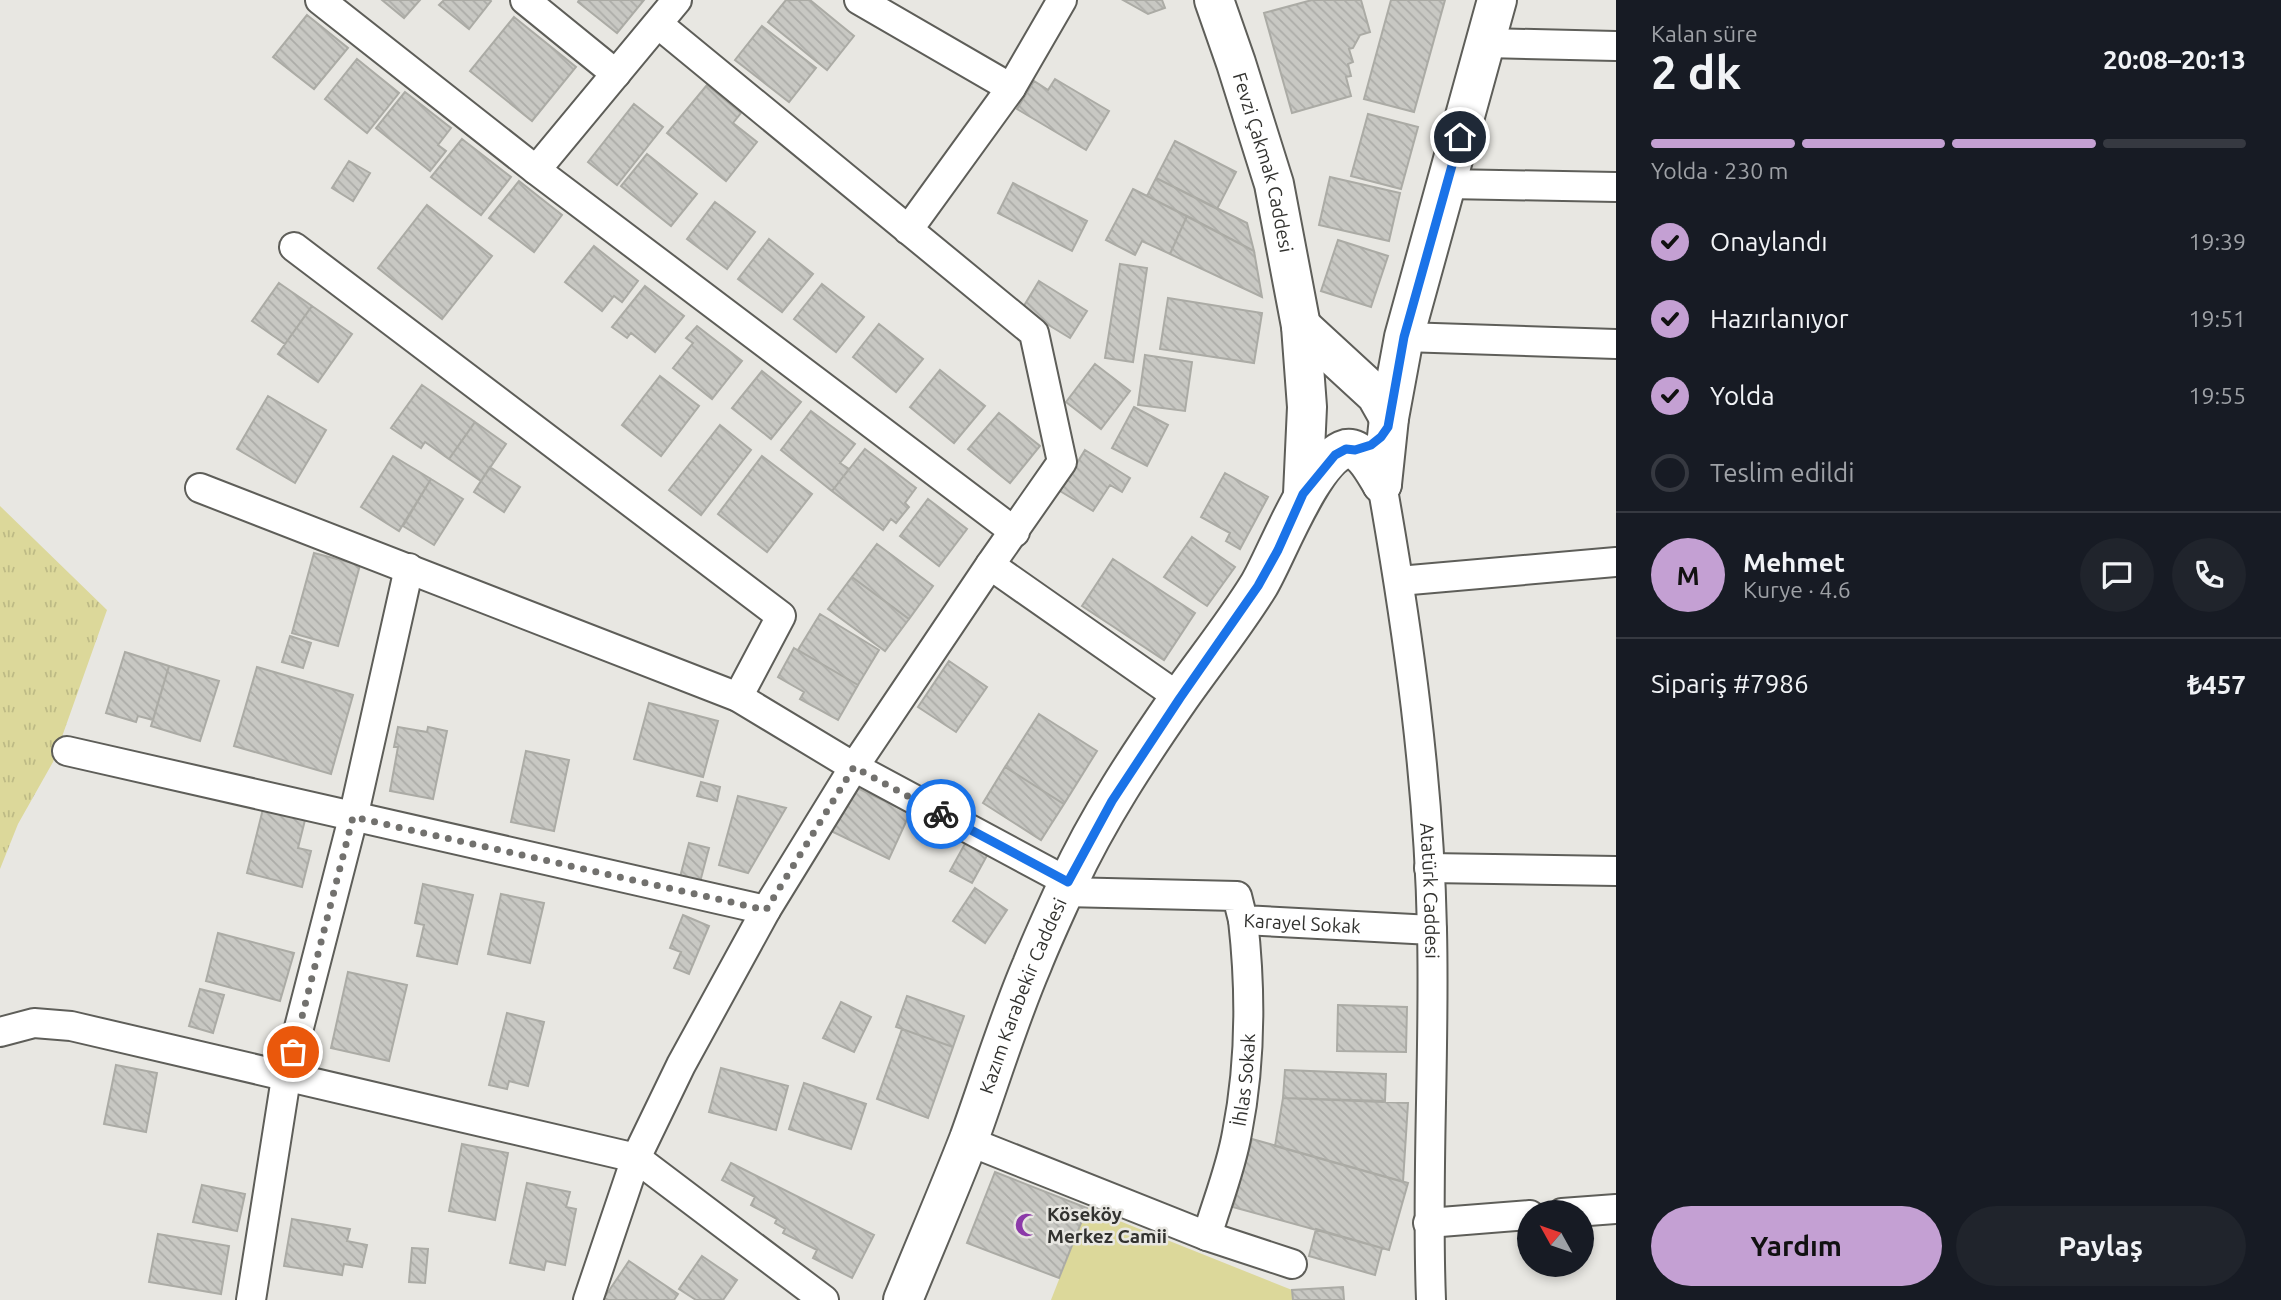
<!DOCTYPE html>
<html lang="tr">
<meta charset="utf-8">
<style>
:root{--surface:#171b24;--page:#20242c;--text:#f1f3f6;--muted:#9ea1a6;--line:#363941;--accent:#c4a0d3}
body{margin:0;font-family:Ubuntu,sans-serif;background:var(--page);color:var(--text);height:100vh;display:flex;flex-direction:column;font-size:26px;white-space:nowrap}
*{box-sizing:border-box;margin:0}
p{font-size:23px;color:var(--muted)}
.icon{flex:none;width:38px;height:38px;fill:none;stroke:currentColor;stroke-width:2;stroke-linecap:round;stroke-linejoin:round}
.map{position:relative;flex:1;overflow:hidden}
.panel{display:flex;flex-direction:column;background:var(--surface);width:665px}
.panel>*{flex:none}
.needle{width:46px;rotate:310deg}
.controls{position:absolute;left:1517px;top:1200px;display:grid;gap:14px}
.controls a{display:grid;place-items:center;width:77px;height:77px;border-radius:50%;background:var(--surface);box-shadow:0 4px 10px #0003;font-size:35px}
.pin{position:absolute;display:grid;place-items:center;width:60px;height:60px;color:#fff;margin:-30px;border:4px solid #fff;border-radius:50%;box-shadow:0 2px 7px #0007}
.courier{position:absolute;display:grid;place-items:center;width:70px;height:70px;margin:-35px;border:5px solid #1a73e8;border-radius:50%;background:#fff;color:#222;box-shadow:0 2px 9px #0007}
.headline em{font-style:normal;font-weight:700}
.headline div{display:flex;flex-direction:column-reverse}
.headline{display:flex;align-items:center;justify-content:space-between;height:119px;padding:0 35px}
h1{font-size:46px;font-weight:700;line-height:52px}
.bar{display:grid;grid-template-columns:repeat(4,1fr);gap:10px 7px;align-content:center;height:84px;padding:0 35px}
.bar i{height:9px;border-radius:5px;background:var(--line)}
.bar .selected{background:var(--accent)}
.bar p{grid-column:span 4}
.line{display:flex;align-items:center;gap:18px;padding:0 35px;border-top:2px solid var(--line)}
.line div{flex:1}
.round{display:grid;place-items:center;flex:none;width:74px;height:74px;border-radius:37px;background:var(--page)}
ol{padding:0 35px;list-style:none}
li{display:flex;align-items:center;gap:21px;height:77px}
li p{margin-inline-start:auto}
li .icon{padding:7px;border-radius:50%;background:var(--accent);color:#111;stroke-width:4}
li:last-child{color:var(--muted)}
li i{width:38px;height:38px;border:4px solid var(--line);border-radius:50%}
.action{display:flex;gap:14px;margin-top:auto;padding:14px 35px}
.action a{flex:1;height:80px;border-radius:42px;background:var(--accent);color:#111;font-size:28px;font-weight:700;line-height:80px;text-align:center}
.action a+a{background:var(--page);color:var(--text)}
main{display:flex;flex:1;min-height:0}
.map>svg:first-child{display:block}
.grass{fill:url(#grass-tufts)}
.park{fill:#dcd89a}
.building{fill:url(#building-back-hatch);stroke:#ababa5;stroke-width:2}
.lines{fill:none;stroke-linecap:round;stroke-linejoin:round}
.street-casing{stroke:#5e5e59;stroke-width:32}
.secondary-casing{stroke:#5e5e59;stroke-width:42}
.street{stroke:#fff;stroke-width:28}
.secondary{stroke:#fff;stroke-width:38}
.done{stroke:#72716e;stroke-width:7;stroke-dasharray:0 12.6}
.route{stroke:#1a73e8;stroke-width:9}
.labels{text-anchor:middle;stroke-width:5;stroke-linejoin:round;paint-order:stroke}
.street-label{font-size:19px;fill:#32322f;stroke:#e8e7e2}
.poi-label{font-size:19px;font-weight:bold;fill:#32322f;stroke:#e8e7e2;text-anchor:start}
</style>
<main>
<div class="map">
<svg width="1616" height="1300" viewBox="0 0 1616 1300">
<defs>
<pattern id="grass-tufts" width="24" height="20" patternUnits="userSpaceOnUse" patternTransform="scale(1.75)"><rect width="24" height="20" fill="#dcd89a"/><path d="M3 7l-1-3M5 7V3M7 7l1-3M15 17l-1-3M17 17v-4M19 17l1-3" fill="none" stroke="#bdba85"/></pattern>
<pattern id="building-back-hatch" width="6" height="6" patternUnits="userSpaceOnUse" patternTransform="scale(1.75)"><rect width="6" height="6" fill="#c8c8c3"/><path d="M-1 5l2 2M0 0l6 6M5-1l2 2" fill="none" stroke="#acaca8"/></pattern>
</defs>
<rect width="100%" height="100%" fill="#e8e7e2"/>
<path class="grass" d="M0,506L107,610L53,762L18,824L0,869Z"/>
<path class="park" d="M1087,1208L1292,1290L1293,1300H1051Z"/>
<path class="building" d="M382,0H420L404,18Z
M444,0H490L491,1L469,29L439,5Z
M579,0H644L617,33L578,2Z
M786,0H810L854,36L827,70L768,22Z
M1123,0H1162L1165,8L1148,14Z
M1312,0H1361L1370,32L1360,35L1353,48L1349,49L1353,62L1348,64L1351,76L1346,77L1351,96L1292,113L1264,13Z
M1391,0H1445L1414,112L1364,99Z
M307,15L348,48L314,89L273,57Z
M514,17L576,67L532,121L470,71Z
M762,26L816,68L789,102L735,60Z
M357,59L399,93L367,133L325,99Z
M1055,79L1109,111L1086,150L1017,109L1034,81L1048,90Z
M707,85L741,113L733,123L757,142L726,181L667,133Z
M405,92L451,128L438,145L446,151L430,171L376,128Z
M634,104L663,127L617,185L588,162Z
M1368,114L1418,127L1401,189L1351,176Z
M462,139L511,177L481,215L431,177Z
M1175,141L1236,172L1217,209L1156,178Z
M647,154L697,194L671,226L621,186Z
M349,161L370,173L353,201L332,188Z
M1330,177L1400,193L1389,241L1319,225Z
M1156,178L1247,223L1254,251L1147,196Z
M519,181L562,215L534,252L489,218Z
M1013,183L1087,221L1072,251L998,213Z
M1133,189L1187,216L1170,254L1142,241L1135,255L1106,240Z
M715,202L755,232L727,269L687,239Z
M427,205L492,256L442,319L378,268Z
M1187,216L1254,251L1262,297L1170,254Z
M769,239L813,274L782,312L738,279Z
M1338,240L1388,256L1371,307L1321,291Z
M594,246L638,281L622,302L614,296L602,311L565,282Z
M1120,264L1147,268L1133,362L1105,358Z
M1039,281L1087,311L1070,338L1022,309Z
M279,283L312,306L285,344L252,321Z
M822,284L864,317L836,352L794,319Z
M645,286L684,316L655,352L631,333L627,338L612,327Z
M1168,298L1262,313L1254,363L1160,349Z
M312,306L352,334L318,382L278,354Z
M879,324L923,359L896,392L853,357Z
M697,326L742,361L712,399L673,368L693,343L686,338Z
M1145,355L1192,362L1185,411L1138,405Z
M1095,364L1130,391L1101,429L1066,402Z
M940,370L985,406L954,443L910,407Z
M762,371L801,402L771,439L732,408Z
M660,376L699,406L661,456L622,425Z
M422,385L475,422L449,459L425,442L421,448L391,428Z
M268,396L326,430L295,483L237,449Z
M1134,407L1168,425L1147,466L1112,448Z
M811,411L855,444L840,463L849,469L832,491L781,450Z
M999,413L1040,446L1010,483L968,449Z
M475,422L506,444L481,481L449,459Z
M720,425L751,450L701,515L669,490Z
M865,449L916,488L905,503L909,507L896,523L891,519L883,530L832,491Z
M1085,450L1130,478L1122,492L1110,485L1093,511L1060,491Z
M393,456L431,479L399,531L361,507Z
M762,456L812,494L767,552L718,514Z
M490,467L520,487L504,512L474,492Z
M1225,473L1268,497L1240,549L1226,541L1230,533L1201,517Z
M431,479L463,499L434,545L403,526Z
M928,499L967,529L939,566L900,536Z
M1192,537L1235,567L1207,606L1164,577Z
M877,544L933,586L909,619L852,577Z
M314,553L360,565L338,646L292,633Z
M1113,559L1195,613L1164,660L1082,606Z
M852,577L909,619L885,651L828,609Z
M820,614L879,650L858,685L798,650Z
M290,636L311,643L303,668L282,662Z
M794,648L858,685L838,720L800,699L804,692L778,677Z
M125,652L169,666L153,720L138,716L136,722L106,713Z
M949,661L987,687L956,732L918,707Z
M169,666L219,681L200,741L151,726Z
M257,667L353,695L331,774L234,746Z
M649,703L718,721L703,777L634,759Z
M1039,714L1097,751L1064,804L1005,767Z
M398,727L427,732L428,727L447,731L433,799L390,791L398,747H394Z
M526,751L569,760L554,831L511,822Z
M1005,767L1064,804L1041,840L983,803Z
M701,782L720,787L717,801L697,796Z
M851,785L910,813L889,859L829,830Z
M738,796L786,808L748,873L719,865Z
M263,809L305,820L298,848L311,851L302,887L247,873Z
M967,840L989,852L972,883L950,871Z
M689,843L709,848L700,882L680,877Z
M423,884L473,895L457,964L417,956L424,925L415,923Z
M975,888L1007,910L985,943L953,921Z
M501,894L544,903L530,963L488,954Z
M683,915L709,926L689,974L674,968L681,952L670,948Z
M218,933L294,953L280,1001L206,981Z
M348,972L407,985L389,1061L331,1048Z
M200,989L224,995L213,1033L189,1026Z
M907,996L964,1016L953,1047L896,1027Z
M841,1002L871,1017L854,1052L823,1038Z
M1338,1005L1407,1007L1406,1052L1337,1051Z
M507,1013L544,1022L528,1086L509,1081L507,1089L489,1085Z
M902,1029L953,1047L928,1118L877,1099Z
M116,1065L157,1073L146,1132L104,1124Z
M721,1068L788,1086L776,1130L709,1112Z
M1285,1070L1386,1074L1385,1101L1283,1098Z
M804,1083L866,1104L851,1149L789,1129Z
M1283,1098L1408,1103L1403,1182L1275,1146Z
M1252,1139L1408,1183L1389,1250L1233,1207Z
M462,1144L508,1153L495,1220L449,1211Z
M731,1163L874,1235L852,1278L813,1258L817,1250L783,1233L785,1229L775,1223L777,1219L751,1205L755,1197L722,1180Z
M995,1172L1087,1208L1059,1278L967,1243Z
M527,1183L570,1192L566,1207L576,1209L565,1265L546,1261L544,1270L510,1263Z
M202,1185L245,1194L237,1231L193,1222Z
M292,1219L350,1229L347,1241L367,1245L362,1267L344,1264L342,1275L284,1266Z
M1316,1229L1382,1248L1375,1275L1309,1256Z
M158,1234L229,1246L221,1294L149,1282Z
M412,1248L428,1249L425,1283L409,1282Z
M702,1256L737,1280L723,1300H696L679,1289Z
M629,1261L678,1294L674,1300H608L604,1298Z
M1343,1287L1344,1300H1293L1292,1290Z"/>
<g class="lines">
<g class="street-casing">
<g id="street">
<path d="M320,0L536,170L1015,532"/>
<path d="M525,0L616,74"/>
<path d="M859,0L1011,88"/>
<path d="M1486,43L1616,46"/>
<path d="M536,170L677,0"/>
<path d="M1447,184L1616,187"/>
<path d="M908,230L1011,88L1062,0"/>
<path d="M294,247L781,616L738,697"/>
<path d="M1404,337L1616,344"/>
<path id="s1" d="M1382,484C1408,631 1429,780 1432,930C1435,1053 1426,1177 1431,1300"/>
<path d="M200,488L738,697L854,767L1068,882"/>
<path d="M990,565L1180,698"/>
<path d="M1399,581L1616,562"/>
<path d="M67,751L766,910"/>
<path d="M1429,868L1616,871"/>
<path id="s2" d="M1064,892L1237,896L1243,920L1432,930"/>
<path d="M0,1032L34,1023L71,1026L636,1158L824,1300"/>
<path d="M968,1141L1207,1236L1292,1264"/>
<path d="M1562,1213L1616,1209"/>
<path d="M1428,1223L1530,1215"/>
<path id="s3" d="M1207,1236C1217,1202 1231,1168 1237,1133C1251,1062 1251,991 1243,920"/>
<path d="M251,1300L286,1078L353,818L409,568"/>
<path d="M588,1300L636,1158L681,1065L766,910L854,767L990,565L1062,462L1034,333L658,24"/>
</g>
</g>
<g class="secondary-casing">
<g id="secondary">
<path id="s4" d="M1214,0L1236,63L1274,184L1301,326L1307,407L1303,494"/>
<path d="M1301,326L1376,395L1389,418"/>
<path d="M1382,484L1389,418L1404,337L1497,0"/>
<path id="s5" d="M903,1300C925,1246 948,1193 969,1139C990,1081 1008,1021 1032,965C1043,937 1056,910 1068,883C1098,818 1139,756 1180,697C1206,660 1235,624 1259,585C1277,555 1312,458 1346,449C1362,446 1375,473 1382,484"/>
</g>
</g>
<use href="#street" class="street"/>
<use href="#secondary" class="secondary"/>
</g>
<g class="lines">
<path class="done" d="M293,1052L353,817L766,910L854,767L941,814"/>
<path class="route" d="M941,814L1068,882L1112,801L1180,698L1258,586L1278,550L1303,494L1335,455L1346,449L1355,450L1371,445L1381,437L1388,427L1404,337L1460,137"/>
</g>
<defs>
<g id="mosque-bare" transform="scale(1.89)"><path d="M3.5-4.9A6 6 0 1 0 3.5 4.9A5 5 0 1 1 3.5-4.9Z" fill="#8c3aa9" stroke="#e8e7e2" stroke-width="2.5" paint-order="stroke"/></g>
</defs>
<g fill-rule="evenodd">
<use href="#mosque-bare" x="1027" y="1225"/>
</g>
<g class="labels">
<g class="street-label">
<text dy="7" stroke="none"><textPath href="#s4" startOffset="170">Fevzi Çakmak Caddesi</textPath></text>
<text dy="7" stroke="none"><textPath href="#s1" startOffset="410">Atatürk Caddesi</textPath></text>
<text dy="7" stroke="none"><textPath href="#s2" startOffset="257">Karayel Sokak</textPath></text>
<text dy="7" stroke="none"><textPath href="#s5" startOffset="327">Kazım Karabekir Caddesi</textPath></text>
<text dy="7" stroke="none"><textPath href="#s3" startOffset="161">İhlas Sokak</textPath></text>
</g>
<g class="poi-label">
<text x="1047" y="1221">Köseköy<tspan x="1047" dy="22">Merkez Camii</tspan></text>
</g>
</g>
</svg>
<div class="controls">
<a><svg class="needle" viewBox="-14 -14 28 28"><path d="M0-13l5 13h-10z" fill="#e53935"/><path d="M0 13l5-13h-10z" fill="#9ea1a6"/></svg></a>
</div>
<div class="pin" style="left:293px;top:1052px;background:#ea580c"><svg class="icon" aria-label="bag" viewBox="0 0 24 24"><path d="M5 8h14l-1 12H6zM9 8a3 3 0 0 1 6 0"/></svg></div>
<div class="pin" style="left:1460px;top:137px;background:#1f2937"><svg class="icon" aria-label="home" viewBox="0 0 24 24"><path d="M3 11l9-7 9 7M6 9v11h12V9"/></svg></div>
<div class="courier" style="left:941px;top:814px"><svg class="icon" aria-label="bike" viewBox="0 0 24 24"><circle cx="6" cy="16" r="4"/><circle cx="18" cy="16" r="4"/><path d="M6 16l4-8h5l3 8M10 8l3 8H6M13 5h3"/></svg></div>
</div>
<section class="panel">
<div class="headline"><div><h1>2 dk</h1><p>Kalan süre</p></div><em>20:08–20:13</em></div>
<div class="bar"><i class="selected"></i><i class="selected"></i><i class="selected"></i><i></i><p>Yolda · 230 m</p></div>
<ol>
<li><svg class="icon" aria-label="check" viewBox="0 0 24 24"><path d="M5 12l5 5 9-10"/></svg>Onaylandı<p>19:39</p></li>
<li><svg class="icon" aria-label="check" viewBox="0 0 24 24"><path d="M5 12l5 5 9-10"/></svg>Hazırlanıyor<p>19:51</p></li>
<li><svg class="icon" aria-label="check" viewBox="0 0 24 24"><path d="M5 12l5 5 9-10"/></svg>Yolda<p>19:55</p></li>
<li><i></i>Teslim edildi</li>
</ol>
<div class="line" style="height:126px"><b class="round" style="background:var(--accent);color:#111">M</b><div><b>Mehmet</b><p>Kurye · 4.6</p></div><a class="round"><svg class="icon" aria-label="chat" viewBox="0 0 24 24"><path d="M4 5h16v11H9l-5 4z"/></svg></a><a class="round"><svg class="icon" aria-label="phone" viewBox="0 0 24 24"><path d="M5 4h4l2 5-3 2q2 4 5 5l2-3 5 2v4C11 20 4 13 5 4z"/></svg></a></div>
<div class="line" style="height:91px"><div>Sipariş #7986</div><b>₺457</b></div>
<div class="action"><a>Yardım</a><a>Paylaş</a></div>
</section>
</main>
